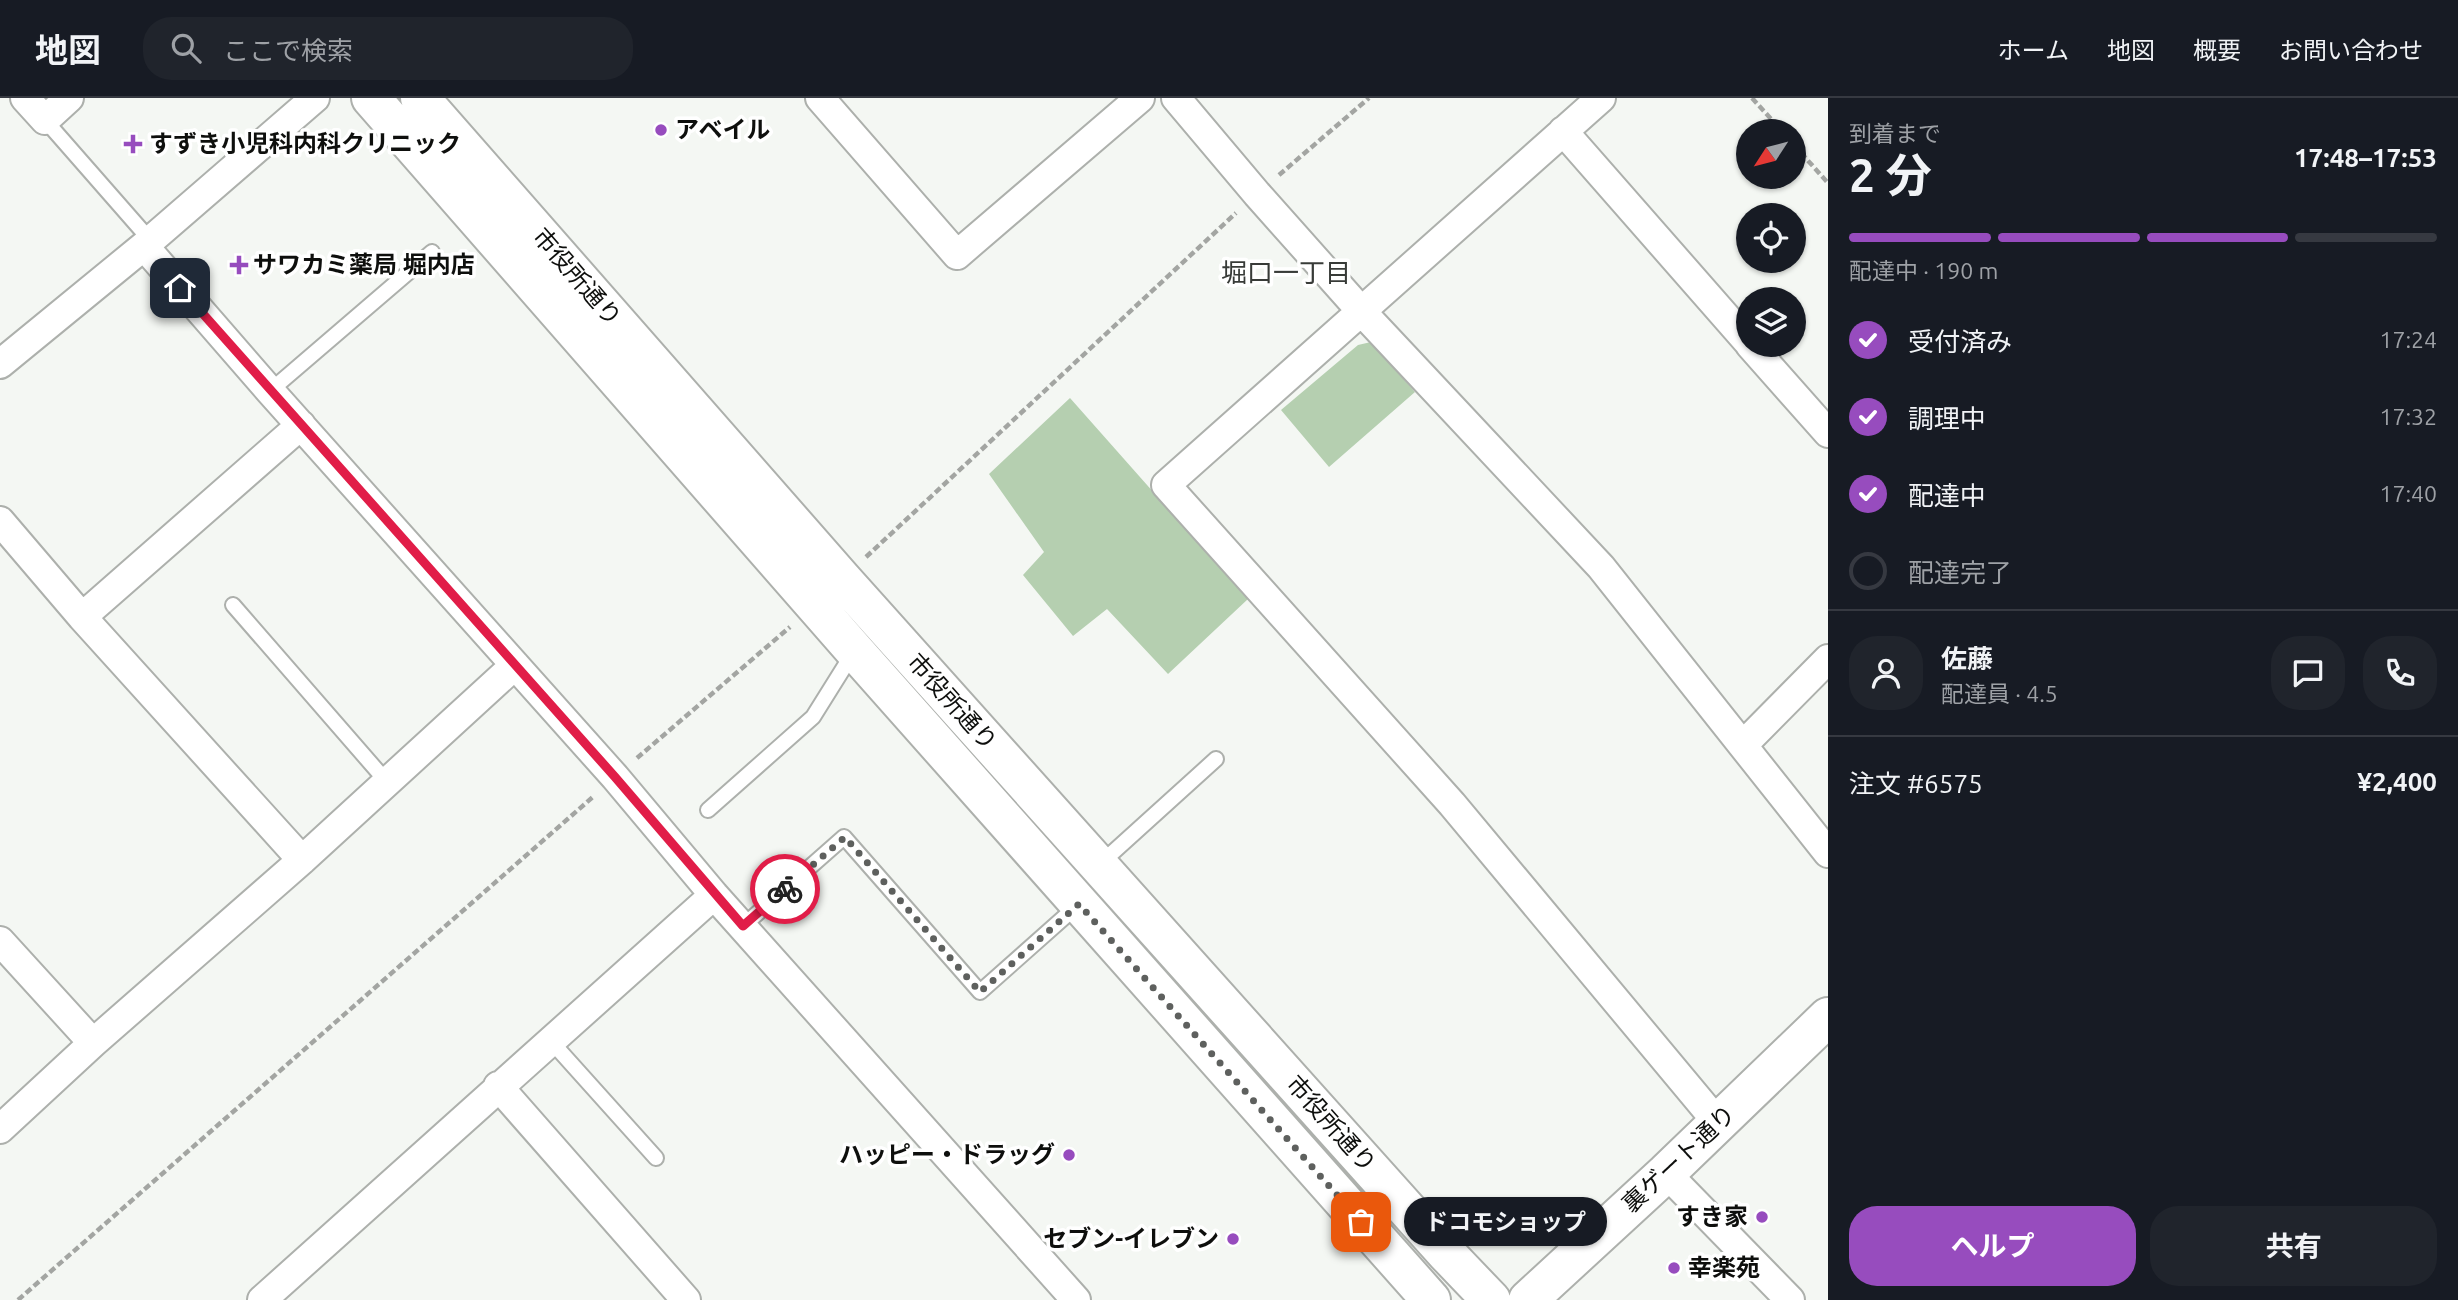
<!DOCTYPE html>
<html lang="ja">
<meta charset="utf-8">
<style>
:root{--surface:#171b24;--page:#20242c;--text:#f1f3f6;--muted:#9ea1a6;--line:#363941;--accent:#974cbe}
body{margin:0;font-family:Ubuntu,"Noto Sans JP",sans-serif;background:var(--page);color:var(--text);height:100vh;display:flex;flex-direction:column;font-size:26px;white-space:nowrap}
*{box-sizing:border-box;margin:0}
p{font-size:23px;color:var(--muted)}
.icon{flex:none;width:38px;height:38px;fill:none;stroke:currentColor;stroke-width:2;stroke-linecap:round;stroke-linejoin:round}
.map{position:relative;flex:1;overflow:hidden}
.details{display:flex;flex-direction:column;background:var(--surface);width:630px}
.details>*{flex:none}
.needle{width:46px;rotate:234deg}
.tools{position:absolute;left:1736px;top:21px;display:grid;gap:14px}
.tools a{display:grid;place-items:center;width:70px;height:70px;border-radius:50%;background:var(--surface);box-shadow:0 2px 5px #0004;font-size:35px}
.pin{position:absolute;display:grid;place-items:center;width:60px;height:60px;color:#fff;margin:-30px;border-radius:14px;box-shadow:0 4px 10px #0006}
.courier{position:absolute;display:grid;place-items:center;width:70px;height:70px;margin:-35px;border:5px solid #e11d48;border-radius:50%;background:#fff;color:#222;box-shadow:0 2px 9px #0007}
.bubble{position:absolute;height:49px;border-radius:24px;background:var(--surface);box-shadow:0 2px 5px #0004;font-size:23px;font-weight:700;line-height:49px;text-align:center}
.head em{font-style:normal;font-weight:700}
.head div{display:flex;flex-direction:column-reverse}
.head{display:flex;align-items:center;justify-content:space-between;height:119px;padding:0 21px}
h1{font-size:46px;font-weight:700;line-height:52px}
.bar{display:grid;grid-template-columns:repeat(4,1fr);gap:10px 7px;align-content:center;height:84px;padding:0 21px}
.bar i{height:9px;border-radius:5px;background:var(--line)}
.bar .on{background:var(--accent)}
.bar p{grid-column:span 4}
.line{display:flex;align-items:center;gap:18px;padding:0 21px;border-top:2px solid var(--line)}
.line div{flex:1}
.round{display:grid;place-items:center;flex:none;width:74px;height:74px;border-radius:28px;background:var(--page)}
ol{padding:0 21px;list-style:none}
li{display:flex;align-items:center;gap:21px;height:77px}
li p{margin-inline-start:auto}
li .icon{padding:7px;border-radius:50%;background:var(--accent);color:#fff;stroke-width:4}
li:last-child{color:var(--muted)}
li i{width:38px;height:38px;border:4px solid var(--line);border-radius:50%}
.button{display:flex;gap:14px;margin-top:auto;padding:14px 21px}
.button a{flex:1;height:80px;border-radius:28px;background:var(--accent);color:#fff;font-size:28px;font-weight:700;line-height:80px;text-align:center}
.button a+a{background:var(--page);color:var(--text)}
header{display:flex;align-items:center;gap:42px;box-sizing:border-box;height:98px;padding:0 35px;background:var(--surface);border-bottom:2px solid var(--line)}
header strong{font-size:33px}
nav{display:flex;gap:38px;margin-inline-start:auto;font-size:24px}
.search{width:490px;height:63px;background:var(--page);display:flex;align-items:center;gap:18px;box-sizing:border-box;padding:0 24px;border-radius:28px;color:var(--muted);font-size:26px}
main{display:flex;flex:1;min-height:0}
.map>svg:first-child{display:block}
.green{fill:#b5cfb0}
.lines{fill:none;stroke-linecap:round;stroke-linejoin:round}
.lane-casing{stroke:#adb0ac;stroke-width:18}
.street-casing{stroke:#adb0ac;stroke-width:32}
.secondary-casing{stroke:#adb0ac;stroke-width:42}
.path{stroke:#a3a5a2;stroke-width:4.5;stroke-dasharray:7 3.5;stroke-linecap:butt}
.lane{stroke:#fff;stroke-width:14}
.street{stroke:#fff;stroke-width:28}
.secondary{stroke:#fff;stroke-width:38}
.done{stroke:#5e605e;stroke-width:7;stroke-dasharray:0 12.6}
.route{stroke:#e11d48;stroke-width:9}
.poi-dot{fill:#974cbe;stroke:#fff;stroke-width:2.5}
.labels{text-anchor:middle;stroke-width:7;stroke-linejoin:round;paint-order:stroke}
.poi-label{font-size:24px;font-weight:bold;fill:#0e0f0d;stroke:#fff;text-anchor:start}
.street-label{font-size:24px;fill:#0e0f0d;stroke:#fff}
.neighbourhood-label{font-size:26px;fill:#383b38;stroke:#fff}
</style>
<header>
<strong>地図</strong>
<div class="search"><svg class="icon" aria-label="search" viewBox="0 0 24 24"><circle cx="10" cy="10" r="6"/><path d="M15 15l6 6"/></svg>ここで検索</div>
<nav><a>ホーム</a><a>地図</a><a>概要</a><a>お問い合わせ</a></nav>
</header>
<main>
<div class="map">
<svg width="1828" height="1202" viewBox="0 0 1828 1202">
<rect width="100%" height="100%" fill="#f4f7f3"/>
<path class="green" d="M1371,244L1415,294L1329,369L1281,312L1358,247Z
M1070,300L1248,501L1168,576L1107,511L1073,538L1023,477L1044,454L989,376Z"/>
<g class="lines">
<g class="lane-casing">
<path id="lane" d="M45,22L151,143
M270,293L432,154
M233,507L387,684
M708,712L813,619L853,555
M1100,766L1216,661
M743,828L844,739L980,894L1078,807
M550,942L656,1060"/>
</g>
<g class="street-casing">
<path id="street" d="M25,0L45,22L69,0
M820,0L957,157L1140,0
M1176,0L1257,96L1362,214L1601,469L1828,755
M1601,0L1166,387L1452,706L1718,1025
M1563,33L1748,244
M144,148L270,293L615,679L714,797L1076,1202
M1750,247L1828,335
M0,266L144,148L315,0
M0,423L82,519L302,762
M82,519L301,327
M1743,647L1828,561
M0,843L93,945
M498,988L686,1202
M0,1031L93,945L302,762L515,567
M1666,1075L1790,1202
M262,1202L714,797"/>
</g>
<g class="secondary-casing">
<path id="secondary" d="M371,0L854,552L1431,1202
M420,0L842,481L1446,1155L1491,1202
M1528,1202L1666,1075L1828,919"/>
</g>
<path class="path" d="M1752,0L1782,33
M1794,47L1828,85
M1279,77L1369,0
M866,459L1236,115
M637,660L790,529
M18,1202L594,698"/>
<use href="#lane" class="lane"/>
<use href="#street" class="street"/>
<use href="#secondary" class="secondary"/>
</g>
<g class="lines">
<path class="done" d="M785,791L845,739L980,894L1079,806L1361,1124"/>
<path class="route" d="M180,190L615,679L743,828L785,791"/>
</g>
<g class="poi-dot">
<circle cx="661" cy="32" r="7"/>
<path d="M129.5 35.5h7v7h7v7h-7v7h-7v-7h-7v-7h7z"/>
<path d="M235.5 156.5h7v7h7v7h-7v7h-7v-7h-7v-7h7z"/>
<circle cx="1069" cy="1057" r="7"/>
<circle cx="1762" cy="1119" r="7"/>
<circle cx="1233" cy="1141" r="7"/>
<circle cx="1674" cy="1170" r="7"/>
</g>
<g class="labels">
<g class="poi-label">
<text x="675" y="40">アベイル</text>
<text x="149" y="54">すずき小児科内科クリニック</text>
<text x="253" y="175">サワカミ薬局 堀内店</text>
<text x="1055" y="1065" text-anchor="end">ハッピー・ドラッグ</text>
<text x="1748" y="1127" text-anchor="end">すき家</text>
<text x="1219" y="1149" text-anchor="end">セブン-イレブン</text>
<text x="1688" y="1178">幸楽苑</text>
</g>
<g class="street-label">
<text transform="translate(577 179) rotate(49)" y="8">市役所通り</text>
<text transform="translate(952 604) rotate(48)" y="8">市役所通り</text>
<text transform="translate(1331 1026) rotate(48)" y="8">市役所通り</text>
<text transform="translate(1679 1061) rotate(-43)" y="8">裏ゲート通り</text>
</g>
<g class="neighbourhood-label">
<text x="1286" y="184">堀口一丁目</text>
</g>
</g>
</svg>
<div class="tools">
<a><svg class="needle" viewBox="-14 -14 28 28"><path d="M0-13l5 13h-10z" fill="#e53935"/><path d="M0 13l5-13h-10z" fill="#9ea1a6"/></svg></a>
<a><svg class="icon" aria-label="locate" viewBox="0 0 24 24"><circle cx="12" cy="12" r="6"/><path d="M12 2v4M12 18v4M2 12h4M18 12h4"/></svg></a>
<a><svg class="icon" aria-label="layers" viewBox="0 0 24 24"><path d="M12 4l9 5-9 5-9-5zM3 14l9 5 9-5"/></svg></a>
</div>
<div class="pin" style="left:1361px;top:1124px;background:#ea580c"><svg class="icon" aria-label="bag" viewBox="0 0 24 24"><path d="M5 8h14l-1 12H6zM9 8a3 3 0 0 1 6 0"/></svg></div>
<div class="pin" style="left:180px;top:190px;background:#1f2937"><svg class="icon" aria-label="home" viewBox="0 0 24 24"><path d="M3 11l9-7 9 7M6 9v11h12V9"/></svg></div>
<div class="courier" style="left:785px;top:791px"><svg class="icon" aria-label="bike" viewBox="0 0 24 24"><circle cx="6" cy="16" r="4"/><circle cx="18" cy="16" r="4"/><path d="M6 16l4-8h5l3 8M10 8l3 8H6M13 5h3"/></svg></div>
<div class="bubble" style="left:1404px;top:1099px;width:203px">ドコモショップ</div>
</div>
<section class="details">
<div class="head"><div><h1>2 分</h1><p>到着まで</p></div><em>17:48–17:53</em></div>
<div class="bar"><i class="on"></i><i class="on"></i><i class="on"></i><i></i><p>配達中 · 190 m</p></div>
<ol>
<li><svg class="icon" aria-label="check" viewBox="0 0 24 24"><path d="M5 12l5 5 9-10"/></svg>受付済み<p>17:24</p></li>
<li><svg class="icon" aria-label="check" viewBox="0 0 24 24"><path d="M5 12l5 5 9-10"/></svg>調理中<p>17:32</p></li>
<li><svg class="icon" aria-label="check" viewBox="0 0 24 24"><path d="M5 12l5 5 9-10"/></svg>配達中<p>17:40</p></li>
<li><i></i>配達完了</li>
</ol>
<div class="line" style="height:126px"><a class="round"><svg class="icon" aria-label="person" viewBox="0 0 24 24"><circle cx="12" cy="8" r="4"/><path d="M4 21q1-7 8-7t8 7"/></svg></a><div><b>佐藤</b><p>配達員 · 4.5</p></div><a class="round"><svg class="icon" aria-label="chat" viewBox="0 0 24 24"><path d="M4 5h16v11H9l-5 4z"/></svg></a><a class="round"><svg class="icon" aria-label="phone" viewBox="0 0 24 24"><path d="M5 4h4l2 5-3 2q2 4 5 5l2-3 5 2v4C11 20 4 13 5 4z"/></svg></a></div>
<div class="line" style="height:91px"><div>注文 #6575</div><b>¥2,400</b></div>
<div class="button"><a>ヘルプ</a><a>共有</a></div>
</section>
</main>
